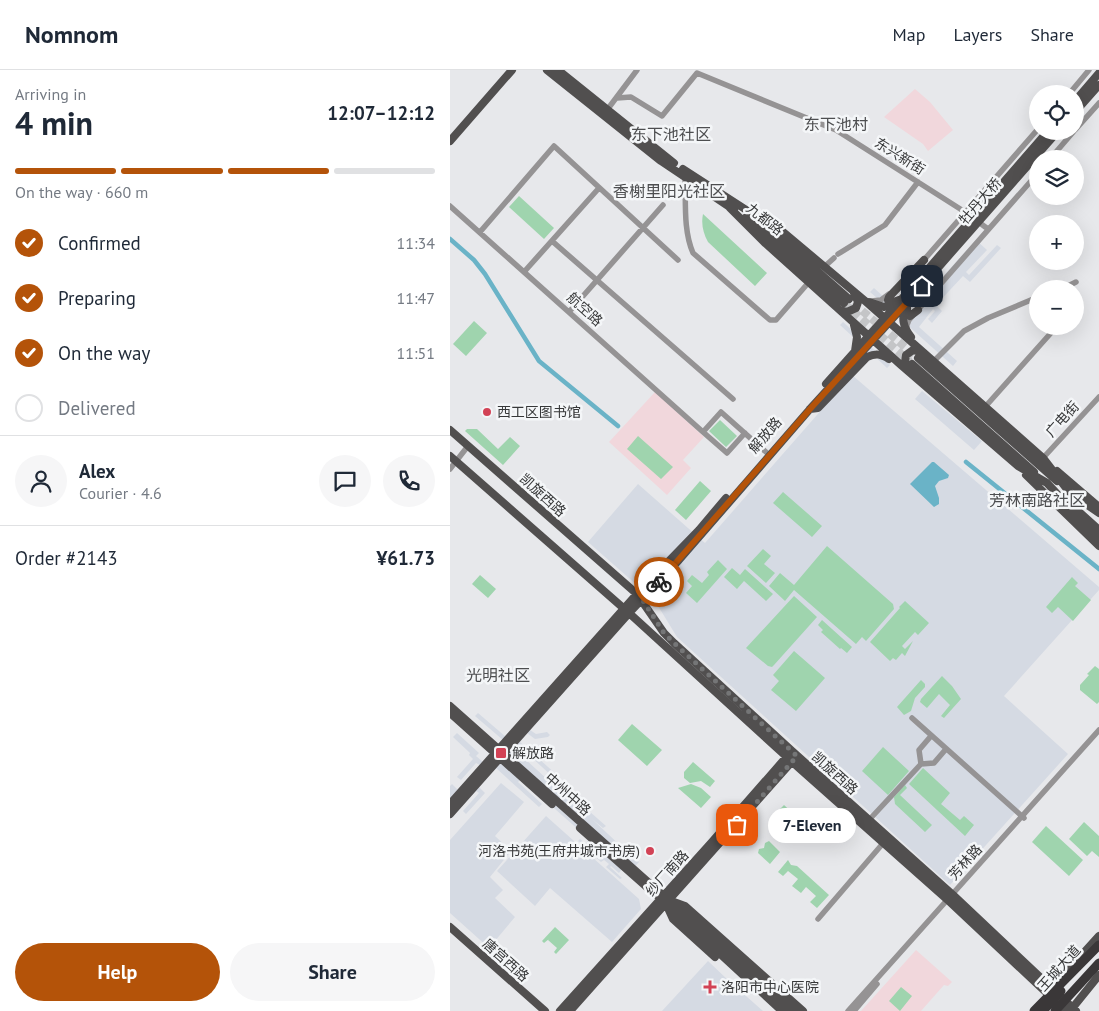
<!DOCTYPE html>
<meta charset="utf-8">
<style>
:root{--surface:#fff;--page:#f6f6f7;--text:#1f2937;--muted:#747a83;--line:#e0e1e3;--accent:#b45309}
body{margin:0;font-family:"PT Sans","Noto Sans SC",sans-serif;background:var(--page);color:var(--text);height:100vh;display:flex;flex-direction:column;font-size:19px;white-space:nowrap}
*{box-sizing:border-box;margin:0}
p{font-size:16px;color:var(--muted)}
.icon{flex:none;width:28px;height:28px;fill:none;stroke:currentColor;stroke-width:2;stroke-linecap:round;stroke-linejoin:round}
.map{position:relative;flex:1;overflow:hidden}
.panel{display:flex;flex-direction:column;background:var(--surface);width:450px}
.panel>*{flex:none}
.tools{position:absolute;left:579px;top:15px;display:grid;gap:10px}
.tools a{display:grid;place-items:center;width:55px;height:55px;border-radius:50%;background:var(--surface);box-shadow:0 5px 20px #0002;font-size:25px}
.pin{position:absolute;display:grid;place-items:center;width:42px;height:42px;color:#fff;margin:-21px;border-radius:10px;box-shadow:0 2px 8px #0006}
.courier{position:absolute;display:grid;place-items:center;width:50px;height:50px;margin:-25px;border:4px solid #b45309;border-radius:50%;background:#fff;color:#222;box-shadow:0 1px 6px #0007}
.bubble{position:absolute;height:35px;border-radius:18px;background:var(--surface);box-shadow:0 5px 20px #0002;font-size:16px;font-weight:600;line-height:35px;text-align:center}
.summary em{font-style:normal;font-weight:600}
.summary div{display:flex;flex-direction:column-reverse}
.summary{display:flex;align-items:center;justify-content:space-between;height:85px;padding:0 15px}
h1{font-size:32px;font-weight:600;line-height:38px}
.bar{display:grid;grid-template-columns:repeat(4,1fr);gap:8px 5px;align-content:center;height:60px;padding:0 15px}
.bar i{height:6px;border-radius:4px;background:var(--line)}
.bar .selected{background:var(--accent)}
.bar p{grid-column:span 4}
.line{display:flex;align-items:center;gap:12px;padding:0 15px;border-top:1px solid var(--line)}
.line div{flex:1}
.round{display:grid;place-items:center;flex:none;width:52px;height:52px;border-radius:26px;background:var(--page)}
ol{padding:0 15px;list-style:none}
li{display:flex;align-items:center;gap:15px;height:55px}
li p{margin-inline-start:auto}
li .icon{padding:5px;border-radius:50%;background:var(--accent);color:#fff;stroke-width:4}
li:last-child{color:var(--muted)}
li i{width:28px;height:28px;border:2px solid var(--line);border-radius:50%}
.cta{display:flex;gap:10px;margin-top:auto;padding:10px 15px}
.cta a{flex:1;height:58px;border-radius:30px;background:var(--accent);color:#fff;font-size:20px;font-weight:600;line-height:58px;text-align:center}
.cta a+a{background:var(--page);color:var(--text)}
header{display:flex;align-items:center;gap:30px;box-sizing:border-box;height:70px;padding:0 25px;background:var(--surface);border-bottom:1px solid var(--line)}
header strong{font-size:24px}
nav{display:flex;gap:28px;margin-inline-start:auto;font-size:18px}
main{display:flex;flex:1;min-height:0}
.map>svg:first-child{display:block}
.built{fill:#d5dae3}
.education{fill:#f1d7dc}
.green{fill:#9fd4ae}
.water{fill:#6ab3c7}
.lines{fill:none;stroke-linecap:round;stroke-linejoin:round}
.canal{stroke:#6ab3c7;stroke-width:4.5}
.major-tunnel{stroke:#c4c5c7;stroke-width:8;stroke-dasharray:8 4;stroke-linecap:butt}
.minor{stroke:#959394;stroke-width:5.5}
.major{stroke:#514f4f;stroke-width:8}
.major-bridge{stroke:#514f4f;stroke-width:8}
.highway-bridge{stroke:#3a3738;stroke-width:9}
.done{stroke:#757677;stroke-width:5;stroke-dasharray:0 9}
.route{stroke:#b45309;stroke-width:6}
.poi-dot{fill:#d24255;stroke:#f4f6f8;stroke-width:2}
.labels{text-anchor:middle;stroke-width:5;stroke-linejoin:round;paint-order:stroke}
.street-label{font-size:14px;fill:#373839;stroke:#f4f6f8}
.poi-label{font-size:14px;fill:#373839;stroke:#f4f6f8;text-anchor:start}
.quarter-label{font-size:16px;fill:#4d4e50;stroke:#f4f6f8}
</style>
<header>
<strong>Nomnom</strong>
<nav><a>Map</a><a>Layers</a><a>Share</a></nav>
</header>
<main>
<section class="panel">
<div class="summary"><div><h1>4 min</h1><p>Arriving in</p></div><em>12:07–12:12</em></div>
<div class="bar"><i class="selected"></i><i class="selected"></i><i class="selected"></i><i></i><p>On the way · 660 m</p></div>
<ol>
<li><svg class="icon" aria-label="check" viewBox="0 0 24 24"><path d="M5 12l5 5 9-10"/></svg>Confirmed<p>11:34</p></li>
<li><svg class="icon" aria-label="check" viewBox="0 0 24 24"><path d="M5 12l5 5 9-10"/></svg>Preparing<p>11:47</p></li>
<li><svg class="icon" aria-label="check" viewBox="0 0 24 24"><path d="M5 12l5 5 9-10"/></svg>On the way<p>11:51</p></li>
<li><i></i>Delivered</li>
</ol>
<div class="line" style="height:90px"><a class="round"><svg class="icon" aria-label="person" viewBox="0 0 24 24"><circle cx="12" cy="8" r="4"/><path d="M4 21q1-7 8-7t8 7"/></svg></a><div><b>Alex</b><p>Courier · 4.6</p></div><a class="round"><svg class="icon" aria-label="chat" viewBox="0 0 24 24"><path d="M4 5h16v11H9l-5 4z"/></svg></a><a class="round"><svg class="icon" aria-label="phone" viewBox="0 0 24 24"><path d="M5 4h4l2 5-3 2q2 4 5 5l2-3 5 2v4C11 20 4 13 5 4z"/></svg></a></div>
<div class="line" style="height:65px"><div>Order #2143</div><b>¥61.73</b></div>
<div class="cta"><a>Help</a><a>Share</a></div>
</section>
<div class="map">
<svg width="649" height="941" viewBox="0 0 649 941">
<rect width="100%" height="100%" fill="#e7e8eb"/>
<path class="built" d="M526,170L537,180L516,202L519,205L547,175L551,178L520,212L513,206L486,235L492,241L482,253L478,249L485,241L483,239L469,257L507,291L503,296L445,244L418,274L440,295L437,298L420,282L418,285L411,279L413,276L390,255L393,252L414,271L442,241L420,222L424,218L456,247Z
M402,305L649,517V520L554,626L618,684L500,815L227,567L205,531L138,472L188,414L255,473Z
M472,321L532,371L524,380L465,329Z
M125,591L134,599L80,660L86,664L97,662L100,665L98,667L85,669L77,663L70,672L107,705L104,708L79,685L75,689L109,720L112,717L135,737L133,740L118,729L136,744L139,741L156,756L153,758L142,749L174,779L178,775L186,783L184,784L179,780L177,781L189,792L178,804L172,799L169,803L161,796L160,797L172,808L170,809L156,797L159,794L154,790L151,792L141,783L143,782L151,788L144,781L148,777L141,771L136,777L128,771L130,769L136,774L139,769L71,709L68,712L92,734L89,737L46,698L29,717L35,723L16,744L13,741L29,723L26,721L0,749V716L2,714L8,720L30,695L26,693L11,710L7,707L23,689L19,685L20,683L3,667L7,663L29,683L26,686L33,692L53,670L25,646L28,643L56,667Z
M51,713L74,732L45,766L61,781L40,807L53,820L45,828L65,847L39,878L0,843V770Z
M96,746L189,829L191,839L162,872L100,818L85,836L47,801Z
M258,891L279,911L313,941H212Z"/>
<path class="education" d="M465,19L480,32L503,60L478,81L473,74L434,47Z
M205,322L254,367L233,390L241,398L217,425L159,372Z
M466,880L502,912L498,916L494,915L471,941H411Z"/>
<path class="green" d="M69,126L104,158L94,169L59,137Z
M253,144L317,203L305,216L258,172C253,163 251,154 253,144Z
M24,251L37,263L16,286L3,274Z
M270,350L287,366L276,377L259,361Z
M17,359H27L48,379L60,367L70,376L53,395L15,361Z
M188,366L223,397L211,409L177,379Z
M250,411L261,421L236,450L225,440Z
M333,422L372,456L362,467L323,433Z
M377,476L443,534L444,539L416,571L412,567L406,574L344,520L335,531L319,516L330,503L344,515Z
M313,479L321,486L314,494L325,503L316,513L297,496Z
M268,490L277,499L247,533L236,523L242,516L237,511L242,505L252,513L259,505L257,502Z
M282,498L290,505L295,499L323,524L316,531L294,511L287,519L274,507Z
M30,505L46,519L38,528L22,514Z
M622,507L628,513L625,516L641,530L623,551L608,537L602,543L596,537Z
M344,526L367,547L324,595L322,597L318,596L296,578Z
M455,531L479,553L468,565L465,562L452,576L455,579L463,571L455,586L452,583L446,590L443,588L440,591L420,572L450,538L449,537Z
M372,550L402,577L397,583L391,578L390,579L371,562L373,560L368,555Z
M344,581L375,608L346,641L321,620L329,611L323,605Z
M645,596L649,599V632L647,634L630,620V615L639,605L637,604Z
M492,606L502,616L511,629L494,648L491,646L500,635L489,624L477,638L470,632L471,629Z
M471,610L475,614V617L465,628L461,641L454,645L447,637Z
M182,654L212,680L197,696L168,670Z
M433,677L459,701L438,725L412,701Z
M243,692L265,711L260,717L251,711L240,713L234,708V702Z
M473,698L500,723L491,734L510,750L514,746L524,755L515,766L459,714Z
M241,714L251,718L261,727L251,738L228,718Z
M455,715L457,718L450,725L482,755L475,762L445,734L444,727Z
M334,735L348,748L338,758L324,745Z
M634,752L649,766V787L642,781L637,786L619,769Z
M596,756L633,790L619,806L582,772Z
M319,771L330,782L320,794L308,783L309,779L314,778L315,773Z
M338,790L341,795L347,796L379,825L367,838L360,832L366,826L356,817L351,823L342,816L348,809L338,801L333,806L328,802Z
M105,857L119,870L106,884L104,882L107,878L98,870L99,869L94,873L92,871Z
M451,917L462,926L450,941L439,931Z"/>
<path class="water" d="M482,392H484L499,405L498,408L489,411L485,416L489,428V434L484,437L460,414Z"/>
<g class="lines">
<path class="canal" d="M0,169L24,190L35,204L89,291L168,356
M516,392L649,499"/>
<path class="major-tunnel" d="M394,233L460,292
M403,233L468,288"/>
<path class="minor" d="M619,24L639,0
M167,28L181,27L212,46L247,3L386,60L515,142L538,159
M157,40L187,0
M625,60L649,33
M600,89L624,61
M235,107C236,131 233,160 243,183L320,250H326L359,212
M0,136L253,362
M30,162L104,76L228,190
M102,171L283,329
M388,184L435,155L468,112
M473,191L588,59
M374,197L384,188
M74,202L149,118
M612,219L626,212
M421,231L431,230L439,224
M119,242L213,135
M457,259V255L459,250L588,103
M484,291L514,261L538,248L588,227
M535,337L600,264
M295,363L277,383L253,362L271,342L316,382
M593,388L649,327
M0,399L18,376
M462,648L574,748
M471,694L469,680L481,666
M419,750L471,694L484,693L496,679
M368,849L435,771
M398,941L649,660
M404,941L427,914"/>
<path class="major" d="M97,0L211,91L284,140
M108,0L224,93
M625,31L649,3
M625,42L649,15
M0,71L62,0
M233,99L301,143L399,229
M280,138L314,172L451,295L568,396L597,413L649,469
M301,143L326,156L414,230L593,388L620,423L649,443
M295,148L394,233
M449,230L441,233L438,230L439,227L474,190
M419,232L434,237L445,233
M456,236C451,248 453,257 461,267
M457,237V242L460,246L468,240
M390,240L397,242L406,238L408,232L404,223
M404,255L407,267L405,281
M468,288L607,411
M462,294L584,402
M456,299L455,292L456,285L463,280L473,283
M376,314L466,213
M360,339L368,338L417,287C426,283 431,284 439,289
M0,360L187,524L214,563L224,573L342,681L503,825L626,941
M0,386L179,543L349,698L500,832L616,941
M607,401L649,437
M576,405L649,476
M628,441L649,460
M0,636L343,941
M0,643L102,734
M0,734L187,524L249,460L276,428
M0,744L179,543L229,490L360,339L472,216
M130,758L216,834L332,941
M224,832L235,836L353,941
M218,838L223,849L265,887
M0,857L95,941
M610,909L649,866
M110,941L262,772L340,683
M120,941L346,687
M620,941L649,905"/>
<path class="major-bridge" d="M466,213L598,61
M472,216L608,61"/>
<path class="highway-bridge" d="M584,941L649,875
M593,941L611,921
M605,941L649,893"/>
</g>
<g class="lines">
<path class="done" d="M209,512L192,529L214,563L224,573L347,686L287,755"/>
<path class="route" d="M209,512L360,339L472,216"/>
</g>
<g class="poi-dot">
<circle cx="37" cy="342" r="5"/>
<rect x="45" y="677" width="12" height="12" rx="2.5"/>
<circle cx="200" cy="781" r="5"/>
<path d="M257.5 909.5h5v5h5v5h-5v5h-5v-5h-5v-5h5z"/>
</g>
<g class="labels">
<g class="street-label">
<text transform="translate(450 86) rotate(32)" y="5">东兴新街</text>
<text transform="translate(530 131) rotate(-49)" y="5">牡丹大桥</text>
<text transform="translate(315 149) rotate(38)" y="5">九都路</text>
<text transform="translate(135 239) rotate(42)" y="5">航空路</text>
<text transform="translate(612 349) rotate(-48)" y="5">广电街</text>
<text transform="translate(315 365) rotate(-49)" y="5">解放路</text>
<text transform="translate(93 425) rotate(42)" y="5">凯旋西路</text>
<text transform="translate(385 703) rotate(42)" y="5">凯旋西路</text>
<text transform="translate(118 724) rotate(42)" y="5">中州中路</text>
<text transform="translate(515 792) rotate(-48)" y="5">芳林路</text>
<text transform="translate(217 803) rotate(-48)" y="5">纱厂南路</text>
<text transform="translate(56 890) rotate(42)" y="5">唐宫西路</text>
<text transform="translate(609 898) rotate(-48)" y="5">王城大道</text>
</g>
<g class="poi-label">
<text x="47" y="347">西工区图书馆</text>
<text x="62" y="688">解放路</text>
<text x="190" y="786" text-anchor="end">河洛书苑(王府井城市书房)</text>
<text x="271" y="922">洛阳市中心医院</text>
</g>
<g class="quarter-label">
<text x="386" y="60">东下池村</text>
<text x="221" y="70">东下池社区</text>
<text x="219" y="127">香榭里阳光社区</text>
<text x="587" y="436">芳林南路社区</text>
<text x="48" y="611">光明社区</text>
</g>
</g>
</svg>
<div class="tools">
<a><svg class="icon" aria-label="locate" viewBox="0 0 24 24"><circle cx="12" cy="12" r="6"/><path d="M12 2v4M12 18v4M2 12h4M18 12h4"/></svg></a>
<a><svg class="icon" aria-label="layers" viewBox="0 0 24 24"><path d="M12 4l9 5-9 5-9-5zM3 14l9 5 9-5"/></svg></a>
<a>+</a>
<a>−</a>
</div>
<div class="pin" style="left:287px;top:755px;background:#ea580c"><svg class="icon" aria-label="bag" viewBox="0 0 24 24"><path d="M5 8h14l-1 12H6zM9 8a3 3 0 0 1 6 0"/></svg></div>
<div class="pin" style="left:472px;top:216px;background:#1f2937"><svg class="icon" aria-label="home" viewBox="0 0 24 24"><path d="M3 11l9-7 9 7M6 9v11h12V9"/></svg></div>
<div class="courier" style="left:209px;top:512px"><svg class="icon" aria-label="bike" viewBox="0 0 24 24"><circle cx="6" cy="16" r="4"/><circle cx="18" cy="16" r="4"/><path d="M6 16l4-8h5l3 8M10 8l3 8H6M13 5h3"/></svg></div>
<div class="bubble" style="left:318px;top:738px;width:88px">7-Eleven</div>
</div>
</main>
